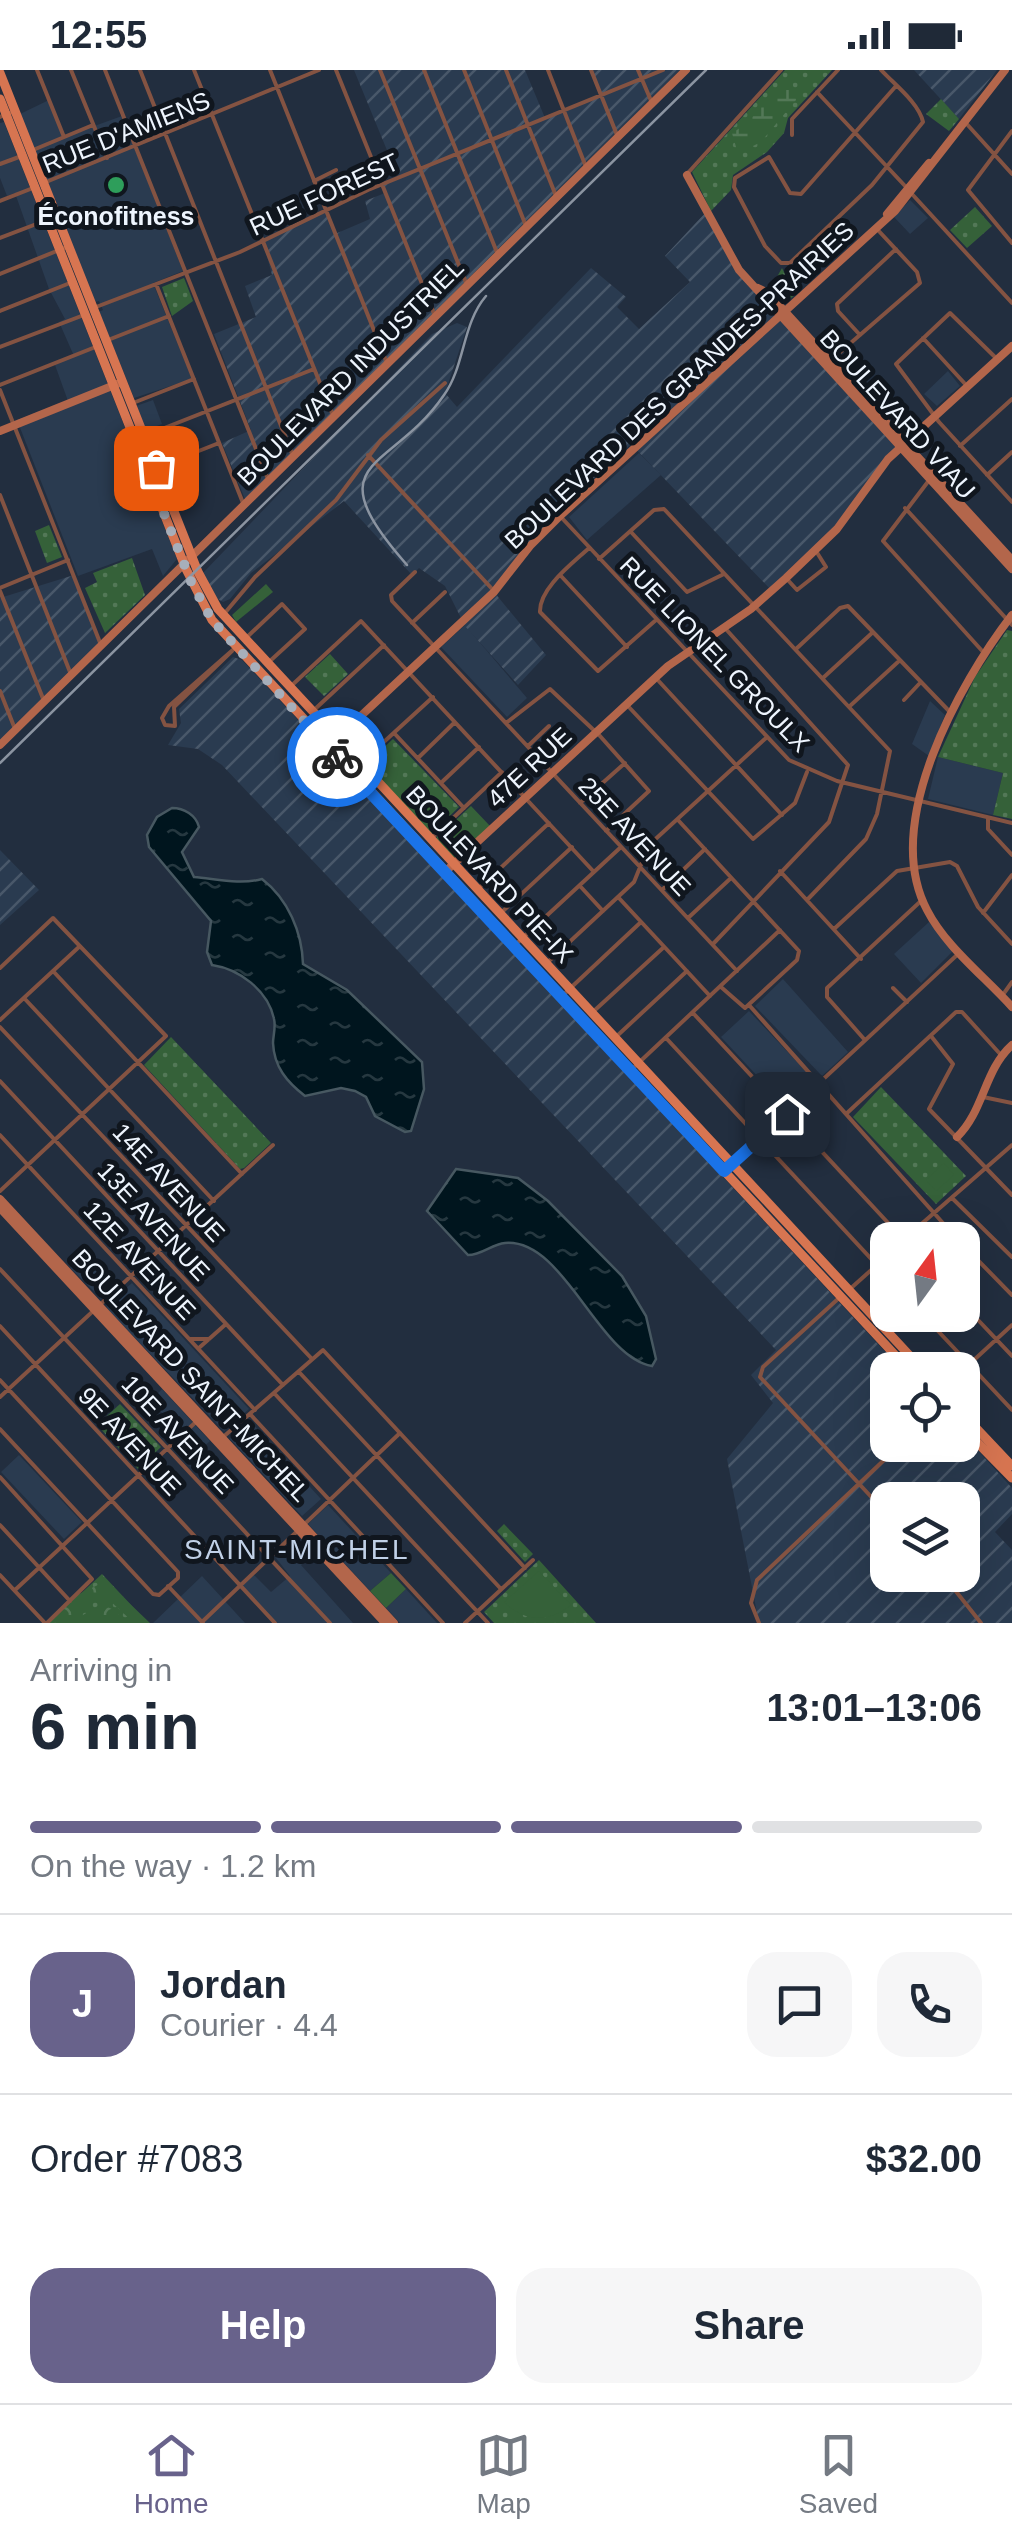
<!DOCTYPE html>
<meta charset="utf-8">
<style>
:root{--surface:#fff;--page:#f6f6f7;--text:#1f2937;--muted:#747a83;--line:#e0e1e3;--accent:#68628b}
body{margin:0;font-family:Arial,sans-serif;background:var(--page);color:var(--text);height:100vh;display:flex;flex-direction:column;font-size:38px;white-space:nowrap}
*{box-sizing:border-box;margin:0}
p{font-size:32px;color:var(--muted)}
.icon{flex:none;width:55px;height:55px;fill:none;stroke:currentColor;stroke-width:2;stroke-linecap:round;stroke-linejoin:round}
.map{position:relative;height:1553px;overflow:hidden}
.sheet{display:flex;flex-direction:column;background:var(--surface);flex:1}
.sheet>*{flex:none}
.needle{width:65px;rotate:15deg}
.tools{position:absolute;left:870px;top:1152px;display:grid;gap:20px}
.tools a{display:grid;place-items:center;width:110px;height:110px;border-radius:20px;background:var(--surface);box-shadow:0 10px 40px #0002;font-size:50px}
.pin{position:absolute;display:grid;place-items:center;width:85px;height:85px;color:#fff;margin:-42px;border-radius:20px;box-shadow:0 5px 15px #0006}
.courier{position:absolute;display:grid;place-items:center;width:100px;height:100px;margin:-50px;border:8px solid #1a73e8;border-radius:50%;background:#fff;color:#222;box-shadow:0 2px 12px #0007}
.overview em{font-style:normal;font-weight:700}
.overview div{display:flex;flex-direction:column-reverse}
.overview{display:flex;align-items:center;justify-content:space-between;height:170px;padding:0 30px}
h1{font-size:65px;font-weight:700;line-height:75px}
.bar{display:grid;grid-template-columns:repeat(4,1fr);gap:15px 10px;align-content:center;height:120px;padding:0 30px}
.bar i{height:12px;border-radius:8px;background:var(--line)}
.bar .current{background:var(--accent)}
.bar p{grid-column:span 4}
.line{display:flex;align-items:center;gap:25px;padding:0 30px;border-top:2px solid var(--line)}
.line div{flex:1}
.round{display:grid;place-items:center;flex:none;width:105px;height:105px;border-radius:30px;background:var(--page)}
.action{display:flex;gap:20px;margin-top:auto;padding:20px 30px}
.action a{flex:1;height:115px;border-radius:30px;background:var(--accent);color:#fff;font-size:40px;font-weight:700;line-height:115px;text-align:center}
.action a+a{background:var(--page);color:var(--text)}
.status{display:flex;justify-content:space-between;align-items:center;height:70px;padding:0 50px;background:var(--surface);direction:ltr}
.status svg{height:28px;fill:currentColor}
.menu{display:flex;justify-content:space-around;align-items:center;height:140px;border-top:2px solid var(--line);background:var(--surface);font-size:28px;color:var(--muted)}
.menu a{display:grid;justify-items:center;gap:5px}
.menu .current{color:var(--accent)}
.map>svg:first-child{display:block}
.built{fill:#2a3b50}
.industrial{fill:url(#industrial-furrows);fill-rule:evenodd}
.grass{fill:url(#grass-dots)}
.forest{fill:url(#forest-crowns)}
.wetland{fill:url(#wetland-marsh)}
.garden{fill:#356139}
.water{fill:url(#water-ripples);stroke:#475861;stroke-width:2.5}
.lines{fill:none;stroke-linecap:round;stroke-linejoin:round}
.street{stroke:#845342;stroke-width:4}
.secondary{stroke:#b3664b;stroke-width:8}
.primary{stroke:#d77551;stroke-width:9}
.rail{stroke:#8b94a1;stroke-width:2.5}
.done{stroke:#a7afbb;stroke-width:10;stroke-dasharray:0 18}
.route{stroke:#1a73e8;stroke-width:12}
.leisure-dot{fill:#2e9e5b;stroke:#10161e;stroke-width:4}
.labels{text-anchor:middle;stroke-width:10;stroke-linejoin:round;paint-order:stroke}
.street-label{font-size:25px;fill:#eef5fe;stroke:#10161e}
.poi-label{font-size:25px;font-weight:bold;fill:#eef5fe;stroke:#10161e}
.neighbourhood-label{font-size:28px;letter-spacing:2.5px;fill:#c1d1e7;stroke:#10161e}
</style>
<div class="status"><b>12:55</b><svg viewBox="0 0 49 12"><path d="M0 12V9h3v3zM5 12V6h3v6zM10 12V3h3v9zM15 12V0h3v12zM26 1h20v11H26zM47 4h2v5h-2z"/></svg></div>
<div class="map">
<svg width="1012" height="1553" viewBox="0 0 1012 1553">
<defs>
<pattern id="industrial-furrows" width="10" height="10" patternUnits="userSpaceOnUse" patternTransform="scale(2.5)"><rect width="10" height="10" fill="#2a3b50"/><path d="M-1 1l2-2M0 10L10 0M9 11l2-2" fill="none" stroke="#49586a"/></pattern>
<pattern id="grass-dots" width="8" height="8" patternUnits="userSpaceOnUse" patternTransform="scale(2.5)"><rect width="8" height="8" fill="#356139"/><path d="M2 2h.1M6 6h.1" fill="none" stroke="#537857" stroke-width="1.8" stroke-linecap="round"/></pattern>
<pattern id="forest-crowns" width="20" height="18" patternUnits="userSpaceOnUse" patternTransform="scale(2.5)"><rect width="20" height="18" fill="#356139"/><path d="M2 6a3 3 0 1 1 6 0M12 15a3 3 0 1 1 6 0" fill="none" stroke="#537857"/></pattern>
<pattern id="wetland-marsh" width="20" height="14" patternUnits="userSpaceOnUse" patternTransform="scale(2.5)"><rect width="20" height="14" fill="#356139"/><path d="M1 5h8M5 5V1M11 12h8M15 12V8" fill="none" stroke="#537857"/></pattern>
<pattern id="water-ripples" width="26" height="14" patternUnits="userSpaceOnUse" patternTransform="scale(2.5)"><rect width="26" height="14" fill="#00151e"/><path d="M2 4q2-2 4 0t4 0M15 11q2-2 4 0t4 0" fill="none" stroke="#263840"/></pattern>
</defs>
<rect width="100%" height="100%" fill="#222e3f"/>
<path class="built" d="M49,30L64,67L122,46L183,201L153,213L192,309L134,328L99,242L103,240L99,231L95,232L20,44Z
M4,52L177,489L163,506L152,479L78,506L17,350L68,331L55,295L74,286L59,252L65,249L49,219L15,123L7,126L0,108V53Z
M910,130L928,148L910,164L894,147Z
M948,301L960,316L937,336L924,324Z
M153,330L162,354L146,360L136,336Z
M900,334L919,354L904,367L886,348Z
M165,363L176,386L158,392L149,369Z
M639,383L661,405L587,470L569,447Z
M465,555L527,628L507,647L441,577Z
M930,631L945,645L929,686L912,674Z
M938,687L1003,703L993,745L928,729Z
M929,852L953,881L921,913L894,884Z
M783,909L848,982L822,1006L755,936Z
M749,941L815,1011L787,1038L721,967Z
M85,1184L115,1217L102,1229L70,1198Z
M132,1213L249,1339L224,1361L109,1241L106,1235Z
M162,1319L210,1371L198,1382L151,1331Z
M250,1351L321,1429L302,1446L230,1369Z
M19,1385L82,1452L64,1469L1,1402Z
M328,1435L391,1503L370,1521L308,1454Z
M298,1468L314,1483L301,1495L353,1553H275L241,1516L253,1504L271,1522L290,1506L276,1488Z
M202,1506L245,1553H153Z
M406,1519L437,1553H400L386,1538Z"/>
<path class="industrial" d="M354,0H525L545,48L601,26L591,0H680L245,429L222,373L251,360L214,264L256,247L245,216L272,205L263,171L326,141L335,164L370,149L365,131L385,123L382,114L398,107Z
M914,0H997L959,49Z
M707,141L733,191L901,377L826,471L772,521L631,374L559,440L560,446L494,522L546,585L518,615L465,556L445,516L419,498L412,505L344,431L251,503L230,529L223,532L216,528L203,503L432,264L457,253L467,257L445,323L457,337L591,198L626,227L617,237L639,259L690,212L665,186Z
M74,505L101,575L0,676V528Z
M233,587L242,590L344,699L902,1300H888V1375H962L963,1364L1012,1418V1444L995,1462L1012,1480V1553H759L727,1389L773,1333L751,1305L776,1280L222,695L198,679L168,675L181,653L179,639ZM888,1430H962V1505H888Z
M0,780L39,820L0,855Z"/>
<path class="grass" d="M785,0H832L788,48L784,63L767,82L733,105L731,120L711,141L692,102Z
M941,29L959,49L949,61L926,44Z
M975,137L992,156L967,178L950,160Z
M782,198L795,225L783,234L769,221Z
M184,208L193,231L172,246L162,217Z
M49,455L62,487L47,493L35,461Z
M132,488L145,525L105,563L85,518L97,512L93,503Z
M1007,560L1012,561V749L993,745L1003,703L938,687L975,607Z
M330,584L348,604L324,626L305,607Z
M393,669L459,737L431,764L366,694Z
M471,736L490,756L453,789L435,769Z
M171,967L271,1073L244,1098L240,1099L144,995Z
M881,1017L966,1106L936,1134L853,1047Z
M120,1334L161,1377L138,1399L97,1355Z
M504,1454L533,1484L525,1492L497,1461Z
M539,1490L596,1553H494L484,1542Z
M102,1504L148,1553H49Z"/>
<path class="forest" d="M102,1513L110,1515L150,1553H134L107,1528C81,1530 75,1553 46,1553L73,1527Z
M101,1534L116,1541L124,1553H70Z"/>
<path class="wetland" d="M792,11L796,30L761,72L745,80L736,77L732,63C757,50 766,24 792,11Z"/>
<path class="garden" d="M266,514L273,522L236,552L232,545Z
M425 745a11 11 0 1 1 22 0a11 11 0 1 1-22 0Z
M944,1093L954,1105L936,1121L926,1110Z
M539,1501L571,1535C549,1553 524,1552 504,1532Z
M391,1503L406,1519L386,1538L370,1521Z"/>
<path class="water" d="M172,738C184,738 196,745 199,757L182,782L194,807C217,809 240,815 262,809C288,829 302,862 303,894L347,920L422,992L424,1019L411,1061L405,1062L375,1046L366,1027L355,1021L341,1018L305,1026C287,1012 274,997 273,973C273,966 276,957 274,949C268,920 239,899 212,895L207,882L211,851L149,777L147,765L157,747Z
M456,1099L518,1108L548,1131L622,1206L646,1246L656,1289L652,1296C598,1287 564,1168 505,1173C492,1174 482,1185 468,1185L427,1141Z"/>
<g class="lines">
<path class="street" d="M37,0L64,67
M71,0L107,88
M105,0L268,409
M140,0L293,386
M194,0L332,343
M270,0L387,293
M336,0L435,246
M380,0L467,215
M424,0L498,185
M464,0L526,156
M506,0L556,126
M548,0L586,97
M591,0L617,65
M638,0L652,33
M881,0C894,14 919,33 923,52L872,115L790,193H781L765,176L734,117L735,108L769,87L790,123L801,124L896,16
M817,22L906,117
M0,47L15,41
M965,52L1012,104
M1012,61L968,120L1012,173
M792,65V49L838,0
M33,80L93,55
M0,94L19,87
M687,104L781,0
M314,111L336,100
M46,112L319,0
M912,124L1012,233
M0,131L33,118
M0,168L47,150
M0,204L69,176
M156,214L243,433
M96,237L240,182L368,120L663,0
M0,241L70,213
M860,265L838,241L837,234L896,179
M923,268L967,316
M108,270L169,246
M0,277L84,245
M997,289L950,243L896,294L939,352L1012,432
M831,290L920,213L917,202L876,158
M0,315L98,276
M0,320L101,575
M133,333L194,309
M144,366L314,299
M960,376L1012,329
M368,385L494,521
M158,397L219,373
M987,405L1012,382
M930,409L883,471L984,583
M0,425L70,602
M905,438L1012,555
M560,446L789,690L837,711L1012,753
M631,462L687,522L724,504
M589,478C573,493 539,518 540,542L598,601L656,550
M599,489L654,440L664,439L890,681L877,744L866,769L807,830
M415,502L391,525L392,531L737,901
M561,506L627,577
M786,508L797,520L826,497L816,481
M0,518L68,490
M0,521L44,631
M224,544L255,507L336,430L381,370L445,313
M412,553L445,522
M246,568L282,534L305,559L270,591
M796,579L840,538L848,536L949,641
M232,581L174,637L175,656L165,655L162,648L169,636L235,578
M655,607L782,745
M824,607L872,563
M290,617L361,551L594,802
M0,621L15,659
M904,630L919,614
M626,634L753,769L795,733L807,702
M851,635L899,591
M314,640L384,575
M506,653L550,619L600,666L649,721L606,761
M394,663L464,738
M528,676L549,656
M418,688L454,653
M363,691L433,627
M443,711L479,677
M580,733L625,693
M988,749V759L1012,785
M678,750L799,881L797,890L745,938L721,917
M434,766L502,702
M780,801L861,889
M580,816L603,841
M479,818L549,753
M662,820L705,779
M618,827L710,926
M503,841L572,777
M983,843L1012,805
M688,848L731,808
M834,859L897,801L950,792L957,796L978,837L1012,874
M713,874L829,752L848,695L724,557
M515,875L621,777
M549,891L634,812L649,775L766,668
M0,898L53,848L166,966L0,1121
M53,901L242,1104
M893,918L907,932
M562,926L641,852
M1002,926L1012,912
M24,928L214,1131
M749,935L958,1170
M595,940L664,877
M693,943L904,1170
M0,950L80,876
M0,957L312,1289
M618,965L687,901
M931,966L953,994L929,1039L1012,1125
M666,968L888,1207
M864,969L827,927V918L922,830
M631,1000L780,860
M0,1011L283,1315
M983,1027L1012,1033
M846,1044L956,942H962L1001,985
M0,1065L255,1340
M733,1093L957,885
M952,1128L1012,1187
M903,1170L1012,1075
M962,1174L1012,1225
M0,1199L330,1553
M850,1219L888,1185
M839,1228L763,1297L760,1307L888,1445
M962,1233L1012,1286
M923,1245L1012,1340
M0,1256L275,1553
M190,1269H209
M200,1277L226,1254
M962,1301L1012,1255
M299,1302L501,1519
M0,1310L178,1502V1508L159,1525L153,1524L0,1359
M274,1323L488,1553
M0,1327L273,1075
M250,1344L443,1553
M222,1368L323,1280L525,1498
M0,1407L92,1509L47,1553
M0,1455L70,1531
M0,1505L45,1553
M943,1505L981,1553
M168,1516L203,1553
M15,1520L198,1350
M202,1552L400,1363
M465,1553L533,1490
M759,1553L751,1533L757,1510L900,1375"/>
<path class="secondary" d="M687,105L739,200L1012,499
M887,144L929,93
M758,218L768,223L1012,490
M0,361L122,312
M1012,545C959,614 881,753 927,840C946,877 984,906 1012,937
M335,670L494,522L530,476L560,446L895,141L1005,0
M0,675L686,0
M446,801L668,596L751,539L786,508L837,459L888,389L1012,276
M957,1067C984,1041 984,1000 1012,975
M0,1129L394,1553
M0,1138L385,1553"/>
<path class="primary" d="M0,3L198,502L218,539L923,1300
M0,29L186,499L212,550L909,1300
M962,1343L1012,1396
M962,1357L1012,1408"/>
<path class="rail" d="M407,495C312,387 391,403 444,325C465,296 462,254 486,226
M0,693L706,0"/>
</g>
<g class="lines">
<path class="done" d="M156,398L148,403L192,514L212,550L337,687"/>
<path class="route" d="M337,687L724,1101L787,1044"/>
</g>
<circle class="leisure-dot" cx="116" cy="115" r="10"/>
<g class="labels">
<g class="street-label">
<text transform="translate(126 62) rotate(-22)" y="9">RUE D'AMIENS</text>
<text transform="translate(324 124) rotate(-25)" y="9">RUE FOREST</text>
<text transform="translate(350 302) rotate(-45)" y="9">BOULEVARD INDUSTRIEL</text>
<text transform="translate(679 315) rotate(-43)" y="9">BOULEVARD DES GRANDES-PRAIRIES</text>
<text transform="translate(898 344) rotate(48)" y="9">BOULEVARD VIAU</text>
<text transform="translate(715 584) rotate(46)" y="9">RUE LIONEL GROULX</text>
<text transform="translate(529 697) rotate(-43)" y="9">47E RUE</text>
<text transform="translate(635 766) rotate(47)" y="9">25E AVENUE</text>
<text transform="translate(490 804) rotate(47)" y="9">BOULEVARD PIE-IX</text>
<text transform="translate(169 1112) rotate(47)" y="9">14E AVENUE</text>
<text transform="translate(154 1151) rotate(47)" y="9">13E AVENUE</text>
<text transform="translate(140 1190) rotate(47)" y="9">12E AVENUE</text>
<text transform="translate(191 1305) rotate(47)" y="9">BOULEVARD SAINT-MICHEL</text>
<text transform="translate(178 1364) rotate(47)" y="9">10E AVENUE</text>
<text transform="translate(130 1371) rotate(47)" y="9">9E AVENUE</text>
</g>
<g class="poi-label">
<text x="116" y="155">Éconofitness</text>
</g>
<g class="neighbourhood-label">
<text x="297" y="1489">SAINT-MICHEL</text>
</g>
</g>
</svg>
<div class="tools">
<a><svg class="needle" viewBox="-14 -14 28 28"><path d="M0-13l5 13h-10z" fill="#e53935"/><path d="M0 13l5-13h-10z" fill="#747a83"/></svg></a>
<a><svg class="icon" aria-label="locate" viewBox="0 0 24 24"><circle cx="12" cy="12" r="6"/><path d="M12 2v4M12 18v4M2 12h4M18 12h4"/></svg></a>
<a><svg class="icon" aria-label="layers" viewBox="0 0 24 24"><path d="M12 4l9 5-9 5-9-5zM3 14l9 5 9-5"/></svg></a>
</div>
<div class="pin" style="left:156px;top:398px;background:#ea580c"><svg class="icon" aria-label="bag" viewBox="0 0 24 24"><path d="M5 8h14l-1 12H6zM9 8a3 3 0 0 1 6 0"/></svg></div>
<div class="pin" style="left:787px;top:1044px;background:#1f2937"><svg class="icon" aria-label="home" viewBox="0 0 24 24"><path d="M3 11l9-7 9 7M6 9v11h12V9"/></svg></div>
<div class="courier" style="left:337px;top:687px"><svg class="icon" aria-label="bike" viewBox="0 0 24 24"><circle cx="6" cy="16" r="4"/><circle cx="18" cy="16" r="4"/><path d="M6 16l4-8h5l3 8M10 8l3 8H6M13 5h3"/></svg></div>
</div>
<section class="sheet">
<div class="overview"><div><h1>6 min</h1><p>Arriving in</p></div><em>13:01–13:06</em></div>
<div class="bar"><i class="current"></i><i class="current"></i><i class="current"></i><i></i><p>On the way · 1.2 km</p></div>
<div class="line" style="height:180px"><b class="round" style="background:var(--accent);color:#fff">J</b><div><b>Jordan</b><p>Courier · 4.4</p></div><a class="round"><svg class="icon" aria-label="chat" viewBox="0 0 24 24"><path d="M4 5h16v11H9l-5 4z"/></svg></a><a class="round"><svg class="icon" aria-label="phone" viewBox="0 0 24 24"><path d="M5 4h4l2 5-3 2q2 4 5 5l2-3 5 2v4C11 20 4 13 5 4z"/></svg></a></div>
<div class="line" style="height:130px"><div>Order #7083</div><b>$32.00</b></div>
<div class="action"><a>Help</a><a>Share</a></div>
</section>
<nav class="menu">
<a class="current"><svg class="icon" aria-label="home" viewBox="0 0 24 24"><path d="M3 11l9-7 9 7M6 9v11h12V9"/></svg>Home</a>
<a><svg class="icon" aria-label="map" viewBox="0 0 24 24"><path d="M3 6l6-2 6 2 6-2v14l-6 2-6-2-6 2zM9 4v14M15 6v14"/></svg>Map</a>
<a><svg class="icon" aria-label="saved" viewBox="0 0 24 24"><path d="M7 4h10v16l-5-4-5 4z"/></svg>Saved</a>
</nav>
